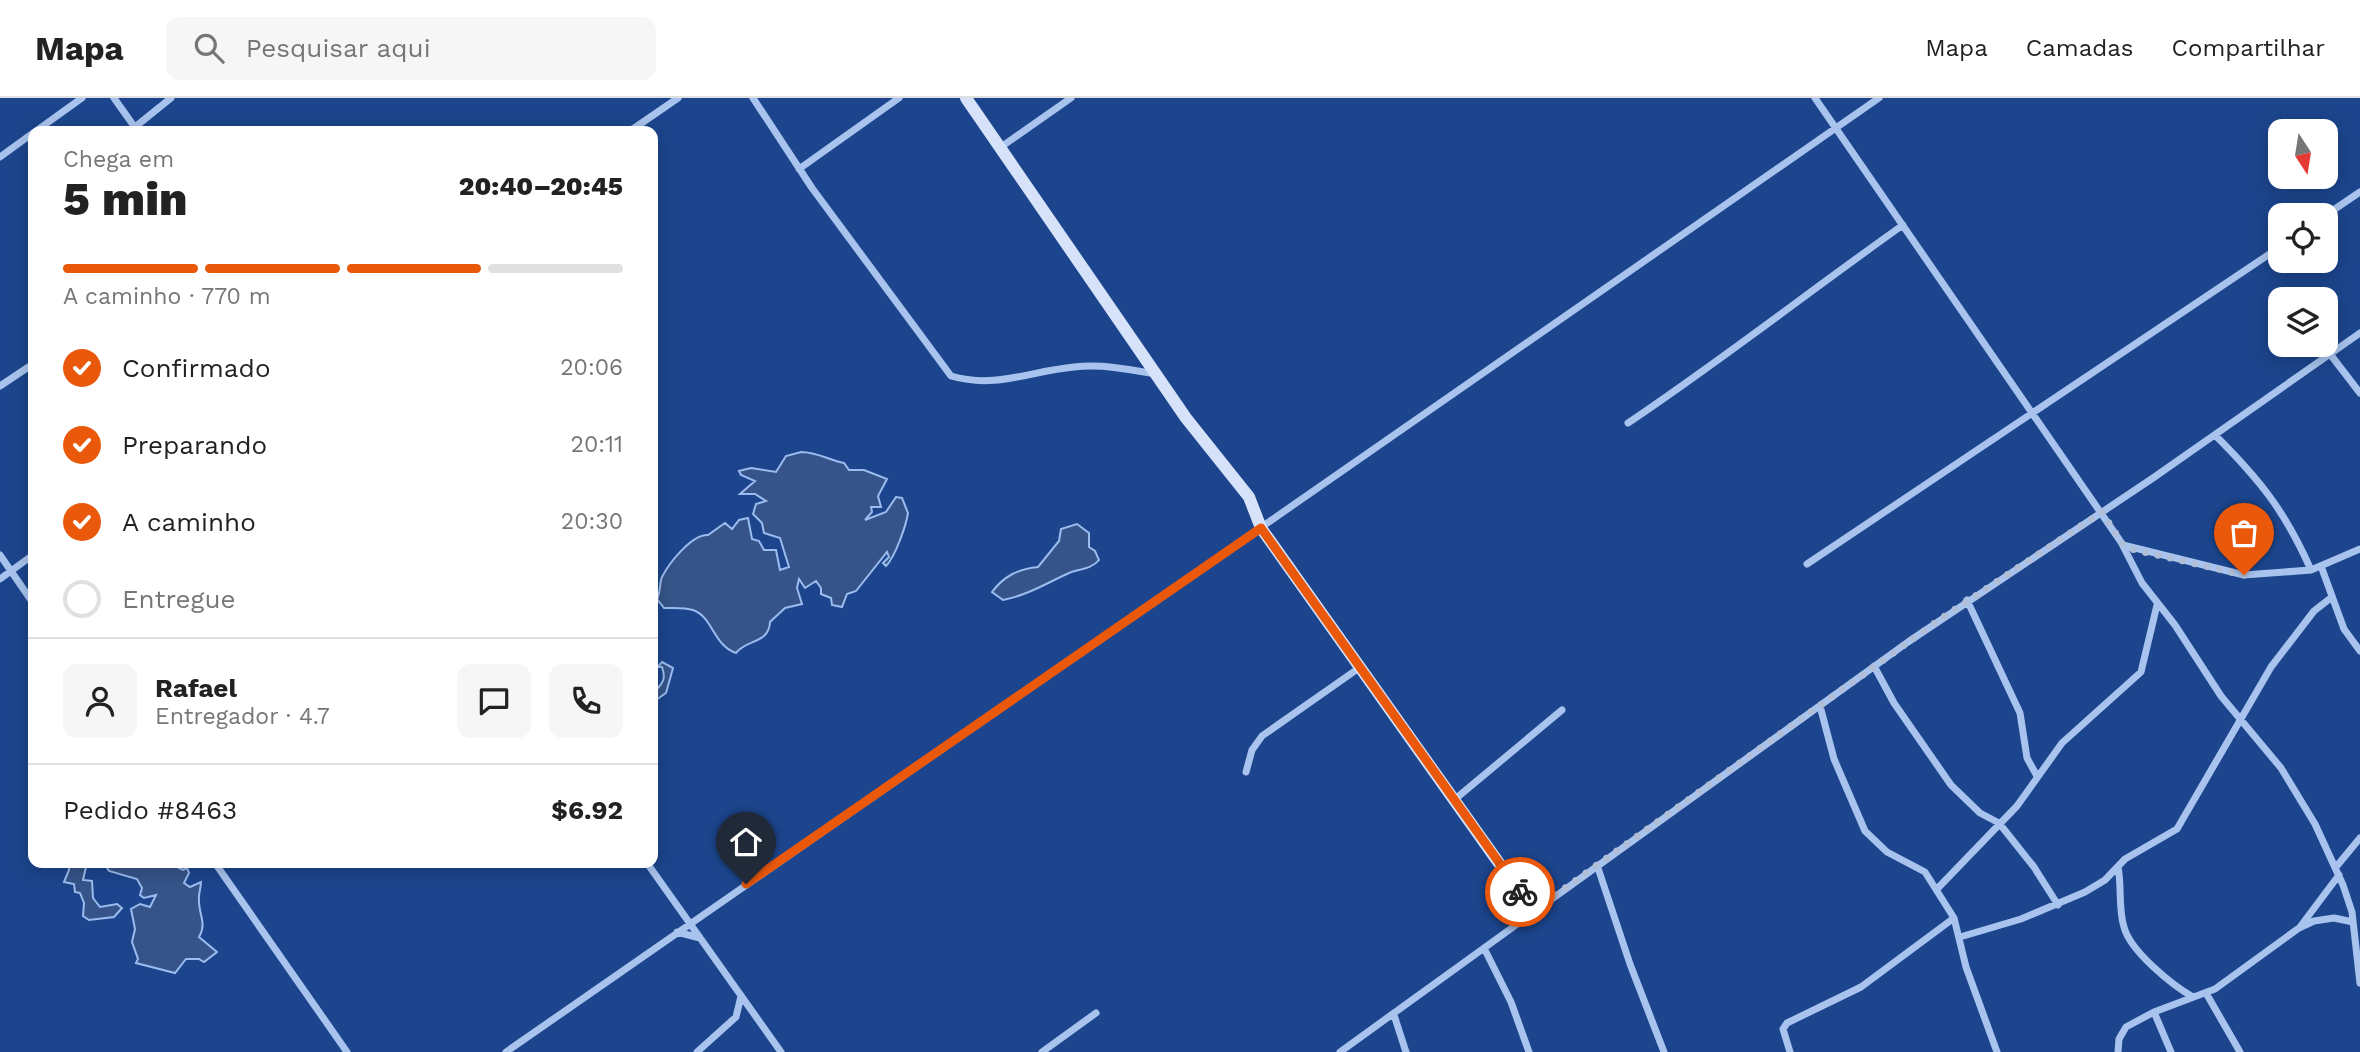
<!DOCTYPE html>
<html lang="pt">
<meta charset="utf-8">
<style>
:root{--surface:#fff;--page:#f6f6f6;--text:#222;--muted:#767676;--line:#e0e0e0;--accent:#ea580c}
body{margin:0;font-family:"Work Sans",sans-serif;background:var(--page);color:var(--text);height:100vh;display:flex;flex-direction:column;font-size:26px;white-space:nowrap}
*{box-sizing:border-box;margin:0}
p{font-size:23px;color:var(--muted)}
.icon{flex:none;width:38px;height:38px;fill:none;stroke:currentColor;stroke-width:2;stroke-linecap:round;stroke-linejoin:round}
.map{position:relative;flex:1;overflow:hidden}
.details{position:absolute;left:28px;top:28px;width:630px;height:742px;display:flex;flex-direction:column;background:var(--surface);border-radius:14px;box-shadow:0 4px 18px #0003}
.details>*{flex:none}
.needle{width:46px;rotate:168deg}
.buttons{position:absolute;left:2268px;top:21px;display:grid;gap:14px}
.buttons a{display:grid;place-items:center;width:70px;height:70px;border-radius:14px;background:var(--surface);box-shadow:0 4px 18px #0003;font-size:35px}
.pin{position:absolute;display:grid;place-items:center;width:60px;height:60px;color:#fff;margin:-72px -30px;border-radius:50% 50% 50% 0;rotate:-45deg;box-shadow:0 0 7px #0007}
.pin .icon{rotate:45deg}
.courier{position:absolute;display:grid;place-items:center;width:70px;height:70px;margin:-35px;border:5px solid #ea580c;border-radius:50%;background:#fff;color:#222;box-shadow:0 2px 9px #0007}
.headline em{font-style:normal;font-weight:800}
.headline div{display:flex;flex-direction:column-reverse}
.headline{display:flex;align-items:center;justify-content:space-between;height:119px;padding:0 35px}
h1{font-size:46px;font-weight:800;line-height:52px}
.bar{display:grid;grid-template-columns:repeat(4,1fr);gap:10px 7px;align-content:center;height:84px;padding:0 35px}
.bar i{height:9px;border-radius:5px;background:var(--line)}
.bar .current{background:var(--accent)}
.bar p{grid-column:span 4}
.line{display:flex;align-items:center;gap:18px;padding:0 35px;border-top:2px solid var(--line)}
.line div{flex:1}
.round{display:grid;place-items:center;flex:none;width:74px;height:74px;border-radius:14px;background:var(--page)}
ol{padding:0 35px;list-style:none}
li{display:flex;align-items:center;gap:21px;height:77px}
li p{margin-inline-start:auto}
li .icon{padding:7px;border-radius:50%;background:var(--accent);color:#fff;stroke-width:4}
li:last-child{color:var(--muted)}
li i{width:38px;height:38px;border:4px solid var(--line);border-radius:50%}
header{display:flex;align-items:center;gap:42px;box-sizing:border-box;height:98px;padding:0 35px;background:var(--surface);border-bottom:2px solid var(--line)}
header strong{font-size:33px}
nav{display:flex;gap:38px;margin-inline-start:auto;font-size:24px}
.search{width:490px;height:63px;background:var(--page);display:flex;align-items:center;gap:18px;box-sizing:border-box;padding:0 24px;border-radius:14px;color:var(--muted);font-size:26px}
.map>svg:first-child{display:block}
.water{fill:#365489;stroke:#9bbcef;stroke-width:2}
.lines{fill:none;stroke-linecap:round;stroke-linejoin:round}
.street{stroke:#a8c3ed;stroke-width:7}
.secondary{stroke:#d5e2fa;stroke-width:12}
.done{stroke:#b0bed7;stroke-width:7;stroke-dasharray:0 12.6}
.route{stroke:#ea580c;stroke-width:9}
</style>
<header>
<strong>Mapa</strong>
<div class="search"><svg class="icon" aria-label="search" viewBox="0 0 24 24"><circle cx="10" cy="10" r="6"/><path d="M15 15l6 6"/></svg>Pesquisar aqui</div>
<nav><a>Mapa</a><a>Camadas</a><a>Compartilhar</a></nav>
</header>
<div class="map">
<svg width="2360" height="954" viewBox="0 0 2360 954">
<rect width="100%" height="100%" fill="#1c458d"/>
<path class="water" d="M801,354C817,354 829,362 844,365L849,372H864L887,381L878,398L881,409H871L872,414L865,422L886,414L896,399L902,400L908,415C906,428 895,459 886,468L883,465L889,459L887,454L856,493L847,496L842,509L832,507L831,500L821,496V490L816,483L805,490L799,481L797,490L802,506L785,510L770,524C769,546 746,541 736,555C713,547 713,519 693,512C684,509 673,510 664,510L657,501C661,494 659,486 662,479C669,465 692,436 708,437L725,425L732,431L739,422L748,420L752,441L759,443L764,452H776L780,472L789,469L780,440L764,435L762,425L753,416L756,406L766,403L755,396H740L755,383L741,377L739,373L751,370L776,374L786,358Z
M1077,426L1089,435V449L1095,453L1099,462C1092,471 1079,471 1069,475C1047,485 1028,497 1003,502L992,494C1004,478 1018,471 1038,469L1059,443L1061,431Z
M662,564L673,570L666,595L653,604V596C661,586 667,583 662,569H658Z
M69,765H87L83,782L92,783L93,800L100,809L117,806L122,810L114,819L89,822L83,818L84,805L80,795L75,794L74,786L64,784L69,772Z
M104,765H169L183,772L187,770L189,775L184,785L190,789L201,784C201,790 198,797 199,803C199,817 207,826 199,839L217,854L204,864L199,861H186L175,875L136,865L138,861L132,844L135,831L131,811L140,806L150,809L156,797L144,800L140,797L142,790L137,781L109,773Z"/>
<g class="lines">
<path class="street" d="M114,0L136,31
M753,0L812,90L951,278C996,291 1030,273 1074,269C1102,266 1128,271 1155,276
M1815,0L2123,447L2244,477L2311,472L2360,451
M135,29L171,0
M36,33L82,0
M630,33L678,0
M1001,49L1071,0
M0,59L33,35
M799,71L899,0
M2326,117L2360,94
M2330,256L2360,295
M0,288L33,266
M1628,325C1722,262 1811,192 1903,127
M2215,337C2260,382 2285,413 2311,472
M2123,448L2142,485L2175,527L2221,598L2281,670L2315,726L2343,787L2352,814L2360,885
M0,457L33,505
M1807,466L2280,149
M2321,468L2344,531L2360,553
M0,481L33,457
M1967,502L2020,615L2027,660L2037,678
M1874,568L1894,605L1951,687L1980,715L1999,725L2034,769L2058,807
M1820,608L1834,661L1865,733L1887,754L1925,774L1954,820L1966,869L1997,954
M1246,674L1252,652L1262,638L1359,570
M1454,702L1562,612
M215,765L347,954
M647,765L781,954
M1597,767L1630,866L1664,954
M2118,769C2122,789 2118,810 2124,829C2130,853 2172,887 2193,899
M2336,769L2360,740
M1937,791L2017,708L2062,645L2141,574L2157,507
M2300,829L2339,777
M677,834L700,840
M1960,839L2021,821L2085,794L2105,782L2125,761L2177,731L2271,569L2314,513L2332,499
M1484,850L1511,904L1529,954
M2206,895L2240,954
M2154,914L2171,954
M1394,917L1406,954
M506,954L1879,0
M697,954L736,919L741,898
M1042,954L1096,915
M1340,954L1908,544L2153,380L2360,235
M1790,954L1783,931L1787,925L1861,889L1954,820
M2118,954L2119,941L2126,929L2154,914L2215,891L2299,830L2314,823L2334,820L2353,824"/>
<path class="secondary" d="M966,0L1186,320L1249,399L1261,430L1533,813"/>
</g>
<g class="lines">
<path class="done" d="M1520,794L1533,813L1942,520L2102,414L2123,447L2131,451L2244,477"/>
<path class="route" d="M746,786L1261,430L1520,794"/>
</g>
</svg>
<div class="buttons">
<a><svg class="needle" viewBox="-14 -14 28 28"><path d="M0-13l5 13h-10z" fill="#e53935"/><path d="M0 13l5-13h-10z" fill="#767676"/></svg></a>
<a><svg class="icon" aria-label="locate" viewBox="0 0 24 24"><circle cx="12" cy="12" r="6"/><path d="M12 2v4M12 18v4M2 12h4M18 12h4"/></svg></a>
<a><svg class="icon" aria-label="layers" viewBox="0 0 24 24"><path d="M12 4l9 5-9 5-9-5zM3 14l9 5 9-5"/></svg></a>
</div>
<div class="pin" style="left:2244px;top:477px;background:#ea580c"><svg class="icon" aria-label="bag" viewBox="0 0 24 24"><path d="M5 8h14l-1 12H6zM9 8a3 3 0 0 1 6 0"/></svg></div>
<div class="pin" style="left:746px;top:786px;background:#1f2937"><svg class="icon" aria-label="home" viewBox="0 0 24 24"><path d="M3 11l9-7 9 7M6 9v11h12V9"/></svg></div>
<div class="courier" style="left:1520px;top:794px"><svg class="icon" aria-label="bike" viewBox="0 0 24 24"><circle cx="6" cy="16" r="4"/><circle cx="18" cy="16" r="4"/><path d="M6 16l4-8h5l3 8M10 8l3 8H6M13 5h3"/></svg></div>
<section class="details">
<div class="headline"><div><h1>5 min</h1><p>Chega em</p></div><em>20:40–20:45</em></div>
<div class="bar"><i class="current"></i><i class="current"></i><i class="current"></i><i></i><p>A caminho · 770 m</p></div>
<ol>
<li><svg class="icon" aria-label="check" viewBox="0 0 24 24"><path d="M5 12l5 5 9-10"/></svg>Confirmado<p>20:06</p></li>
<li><svg class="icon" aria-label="check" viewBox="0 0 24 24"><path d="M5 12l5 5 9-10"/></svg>Preparando<p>20:11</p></li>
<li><svg class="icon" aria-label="check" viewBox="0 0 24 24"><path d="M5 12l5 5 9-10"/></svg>A caminho<p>20:30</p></li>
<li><i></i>Entregue</li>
</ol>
<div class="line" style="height:126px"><a class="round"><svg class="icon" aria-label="person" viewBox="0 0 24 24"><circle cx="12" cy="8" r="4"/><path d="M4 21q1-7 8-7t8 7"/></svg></a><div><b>Rafael</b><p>Entregador · 4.7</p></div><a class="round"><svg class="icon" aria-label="chat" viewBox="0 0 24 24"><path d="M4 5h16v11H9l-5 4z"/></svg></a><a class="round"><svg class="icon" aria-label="phone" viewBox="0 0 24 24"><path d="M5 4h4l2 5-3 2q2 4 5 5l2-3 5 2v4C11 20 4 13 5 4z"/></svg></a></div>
<div class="line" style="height:91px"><div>Pedido #8463</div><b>$6.92</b></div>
</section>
</div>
